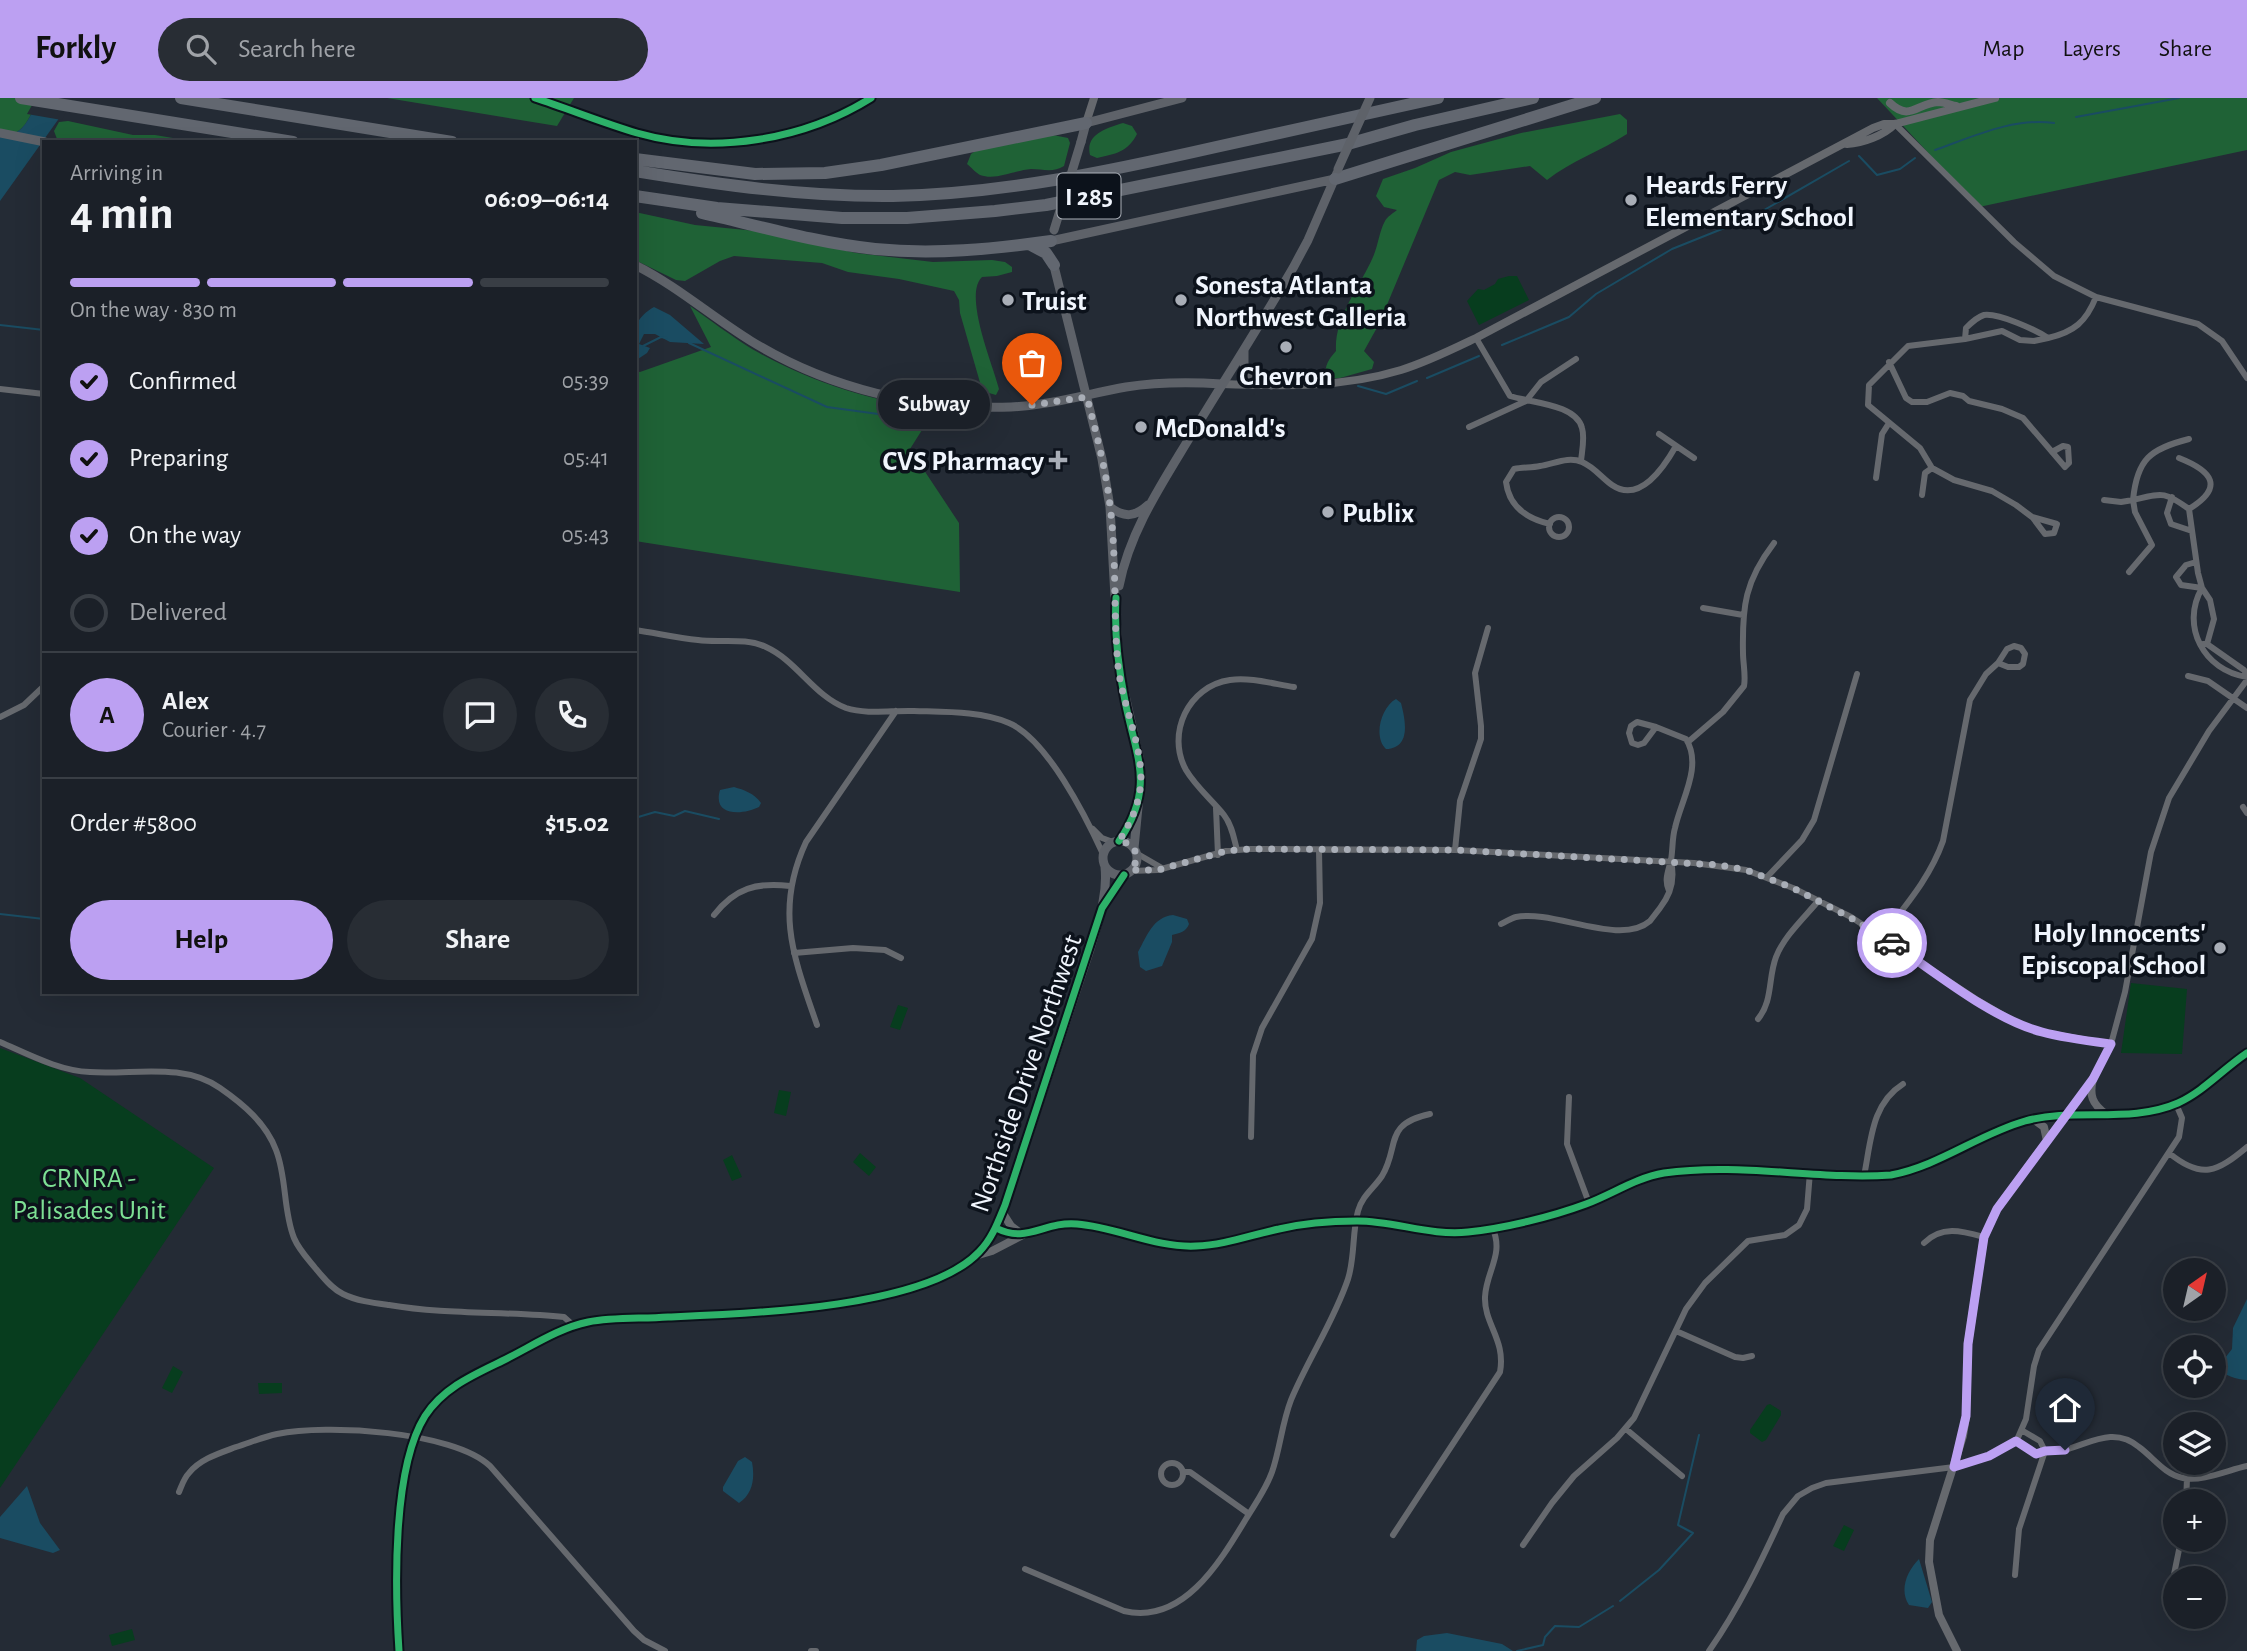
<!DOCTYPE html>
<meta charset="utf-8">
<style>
:root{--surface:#1b2028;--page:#282d34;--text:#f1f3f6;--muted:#a0a3a8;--line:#393e45;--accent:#bca0f2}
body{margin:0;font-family:"Alegreya Sans",sans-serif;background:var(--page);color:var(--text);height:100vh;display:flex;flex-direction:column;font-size:26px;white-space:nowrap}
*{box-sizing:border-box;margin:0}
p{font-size:23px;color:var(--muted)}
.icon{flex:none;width:38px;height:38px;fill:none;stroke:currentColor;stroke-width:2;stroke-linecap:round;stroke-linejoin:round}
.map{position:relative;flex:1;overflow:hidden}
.details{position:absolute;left:42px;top:42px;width:595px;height:854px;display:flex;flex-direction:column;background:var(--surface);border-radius:0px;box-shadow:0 7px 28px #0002,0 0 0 2px var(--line)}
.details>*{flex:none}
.needle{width:46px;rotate:34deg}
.buttons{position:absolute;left:2163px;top:1160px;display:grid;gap:14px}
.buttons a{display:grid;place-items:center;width:63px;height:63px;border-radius:50%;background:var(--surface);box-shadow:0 7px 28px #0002,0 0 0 2px var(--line);font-size:35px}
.pin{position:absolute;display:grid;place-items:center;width:60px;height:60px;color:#fff;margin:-72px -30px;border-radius:50% 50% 50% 0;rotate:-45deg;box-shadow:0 0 7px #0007}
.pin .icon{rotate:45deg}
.courier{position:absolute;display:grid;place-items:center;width:70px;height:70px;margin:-35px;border:5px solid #bca0f2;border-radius:50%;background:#fff;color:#222;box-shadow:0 2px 9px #0007}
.bubble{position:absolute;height:49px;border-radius:24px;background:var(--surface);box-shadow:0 7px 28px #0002,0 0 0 2px var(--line);font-size:23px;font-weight:700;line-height:49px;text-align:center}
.summary em{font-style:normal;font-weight:700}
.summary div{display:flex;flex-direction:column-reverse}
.summary{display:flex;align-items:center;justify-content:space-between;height:119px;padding:0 28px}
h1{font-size:46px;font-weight:700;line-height:52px}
.bar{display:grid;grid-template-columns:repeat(4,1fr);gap:10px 7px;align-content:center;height:84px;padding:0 28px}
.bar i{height:9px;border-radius:5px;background:var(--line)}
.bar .selected{background:var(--accent)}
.bar p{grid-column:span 4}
.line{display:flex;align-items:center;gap:18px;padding:0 28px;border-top:2px solid var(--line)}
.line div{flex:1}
.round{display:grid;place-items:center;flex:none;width:74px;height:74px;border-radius:37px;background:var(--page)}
ol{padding:0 28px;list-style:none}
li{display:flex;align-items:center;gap:21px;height:77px}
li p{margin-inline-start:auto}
li .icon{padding:7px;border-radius:50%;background:var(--accent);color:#111;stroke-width:4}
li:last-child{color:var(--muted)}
li i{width:38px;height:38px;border:4px solid var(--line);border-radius:50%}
.primary-button{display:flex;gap:14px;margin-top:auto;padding:14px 28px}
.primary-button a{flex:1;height:80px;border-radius:42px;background:var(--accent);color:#111;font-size:28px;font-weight:700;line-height:80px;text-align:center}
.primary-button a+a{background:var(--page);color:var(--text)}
header{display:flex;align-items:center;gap:42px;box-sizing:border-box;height:98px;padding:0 35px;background:var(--accent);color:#111}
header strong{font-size:33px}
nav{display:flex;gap:38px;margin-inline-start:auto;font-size:24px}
.search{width:490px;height:63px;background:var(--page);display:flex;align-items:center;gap:18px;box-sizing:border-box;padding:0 24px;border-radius:38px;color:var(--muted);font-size:26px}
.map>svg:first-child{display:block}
.green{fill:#073d1e}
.forest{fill:#1f6236}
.water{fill:#1a4c62}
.pier{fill:#242b35}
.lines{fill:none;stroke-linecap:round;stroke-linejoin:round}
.stream{stroke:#1a4c62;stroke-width:2}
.minor{stroke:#66696e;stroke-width:6}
.tertiary{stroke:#66696e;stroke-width:8}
.secondary{stroke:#5e6269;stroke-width:9}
.motorway{stroke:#626770;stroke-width:12}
.secondary-bridge{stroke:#5e6269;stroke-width:9}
.cycleway-casing{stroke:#0c121b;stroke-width:11}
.cycleway{stroke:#2db169;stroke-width:7}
.done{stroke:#a9aeb7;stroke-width:7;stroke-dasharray:0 12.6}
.route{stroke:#bca0f2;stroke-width:9}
.poi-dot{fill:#a9aeb7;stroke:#0c121b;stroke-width:2.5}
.labels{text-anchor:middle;stroke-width:7;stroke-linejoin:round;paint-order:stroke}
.shield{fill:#0c121b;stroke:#acb1b9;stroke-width:2}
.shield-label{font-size:26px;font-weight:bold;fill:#f0f5fd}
.poi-label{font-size:28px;font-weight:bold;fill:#f0f5fd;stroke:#0c121b;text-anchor:start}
.street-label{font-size:28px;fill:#f0f5fd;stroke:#0c121b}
.park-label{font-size:28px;fill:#7de094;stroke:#0c121b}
</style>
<header>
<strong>Forkly</strong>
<div class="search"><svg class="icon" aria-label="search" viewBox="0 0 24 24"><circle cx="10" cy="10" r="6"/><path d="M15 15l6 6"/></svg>Search here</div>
<nav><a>Map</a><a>Layers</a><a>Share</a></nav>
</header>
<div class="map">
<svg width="2247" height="1553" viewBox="0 0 2247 1553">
<rect width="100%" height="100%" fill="#242b35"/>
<path class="green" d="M1509,178H1517L1529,202L1479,227L1467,203L1478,191L1484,192L1495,186L1498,181Z
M2131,885L2187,891L2182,956L2121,955Z
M898,907L908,910L900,932L890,929Z
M0,950L80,980L214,1070L0,1390Z
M779,992L791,994L786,1018L774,1015Z
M860,1055L876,1069L869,1078L853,1064Z
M732,1057L742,1079L732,1083L723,1062Z
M173,1268L183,1274L172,1295L162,1290Z
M258,1285H282V1295L259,1296Z
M1770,1306L1781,1313V1317L1766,1342L1762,1344L1750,1335V1332L1767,1307Z
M1844,1427L1854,1432L1844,1453L1833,1448Z
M132,1531L135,1542L112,1548L109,1537Z"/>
<path class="forest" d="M0,0H40C28,19 26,38 0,38Z
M387,0H574L557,28Z
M1877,0H2247V52L1979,109Z
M1620,16L1627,22V36C1601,53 1571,63 1547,82L1530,68L1470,77L1455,74L1439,82L1379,226L1364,253L1374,264L1372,271L1340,280L1328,281C1322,270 1329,261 1336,253C1334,219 1360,189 1373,159C1378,148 1379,134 1385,123C1387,119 1393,115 1397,112L1384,109L1376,98L1383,81L1415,70L1451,54L1521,35Z
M68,23L133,37H155L197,44H79L57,41L54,33L59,24Z
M1123,25L1132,28L1137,36C1128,54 1115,56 1097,60L1090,57C1085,36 1107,30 1123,25Z
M1053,37L1068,40L1070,45L1064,68C1053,75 1043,71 1031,71C1015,72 996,83 980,77C976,75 971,69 967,66L971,56L977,52Z
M635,114L695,127L756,133L856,155L933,164L992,162L1005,164L1012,169V174L997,178L982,179C963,197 993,267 999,291L996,297L989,295L981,288L960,215L959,202L954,193L899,181L848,174L822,165L734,158L720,163L685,183L676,182L635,162Z
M690,208C710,222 731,238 752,251C808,283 868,303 931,310L932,316L910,351L959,425L960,494L635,443V273L640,274L711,249Z"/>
<path class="water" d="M35,9L60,19L0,103V38C21,38 26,26 35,9Z
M654,209L670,217L704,246L670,244L655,236H644L639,246L650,250L647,255L635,263C635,237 630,223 654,209Z
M1396,601L1401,605C1405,621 1412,650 1386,651C1373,639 1381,609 1396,601Z
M734,689C744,692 754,695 761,705L759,709C743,717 712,719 720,692Z
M1173,817L1187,821L1189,826C1186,834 1180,835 1172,837V844L1162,868L1146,873L1140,869L1138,854C1147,838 1153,819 1173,817Z
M2247,1201V1282C2237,1282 2223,1277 2218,1269L2232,1251L2233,1230Z
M745,1359L752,1364C755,1380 753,1396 739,1405L723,1393V1389L738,1363Z
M27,1388L40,1425L60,1452L53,1455L0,1440V1419Z
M1919,1461L1932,1504L1928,1510L1909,1507C1899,1492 1907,1473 1919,1461Z
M1447,1535L1502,1546L1513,1553H1416L1417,1542L1424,1538Z"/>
<path class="pier" d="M36,0H73L62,22L27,16Z"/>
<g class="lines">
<path class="stream" d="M2076,19L2179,0
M1935,52C1972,39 2014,19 2054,25
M1859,58L1877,77L1900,71L1915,60
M0,227L44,232
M689,245L827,309L915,321
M1502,247L1569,219L1596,196L1672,151L1752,119L1849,63
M643,248L661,239L667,240
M1427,280L1479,258
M1358,288L1386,296L1417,283
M635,720L655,714L674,718L685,713L719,721
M0,816L44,821
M1620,1503L1659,1472L1693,1435L1678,1427L1699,1337
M1517,1553L1543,1547L1545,1539L1555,1528L1579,1529L1613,1508"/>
<path class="minor" d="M1895,26L2014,144L2054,178L2096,199L2198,226L2222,243L2247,280
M1476,240L1510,298C1531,305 1576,306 1582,330C1585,340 1582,353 1581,363
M1965,241L2002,233L2020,242L2034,243L2048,240
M1889,264L1906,300L1912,304H1927L1950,295L1963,298L1969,303L2002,311L2023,320L2065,369L2069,365L2068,349L2063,348L2052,354
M0,291L44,296
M1469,329L1526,303L1541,284L1576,261
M1659,336L1694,360
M2189,341C2150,351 2137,361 2133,402C2163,395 2164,393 2189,411L2198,475L2202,490L2210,502L2214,521L2207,546
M2179,360C2212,373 2225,389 2189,411
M1876,380L1882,336L1889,325
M1922,397L1925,375L1932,370
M2172,399L2167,415L2171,426L2192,433
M2104,402L2121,404L2133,402L2135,414L2152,447L2129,474
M1549 429a10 10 0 1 1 20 0a10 10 0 1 1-20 0Z
M2033,420L2045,436L2054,435L2057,426L2032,419L2016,407L1992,393L1954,382L1932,370L1920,350L1868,307L1869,287L1908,248L1965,241L1966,230C1971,225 1977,219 1984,217C1999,215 2036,232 2048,240C2074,234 2086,224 2096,199
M1550,426C1528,421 1509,409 1506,384L1514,371C1523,369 1531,370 1540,368C1554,366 1568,358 1582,364C1594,369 1602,380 1612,387C1640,406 1664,369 1676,348
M2196,464L2186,467L2176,479L2181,487L2202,490
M2202,490C2180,528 2204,573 2247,579
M1703,510L1743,517
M635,532C656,535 677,540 698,542C721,545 745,539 766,549C797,563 814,598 846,610C867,617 893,612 914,613C944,614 981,613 1009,625C1047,641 1086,719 1103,756
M2203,546H2207L2244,572L2247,577
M2188,578L2208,583L2247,610
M0,619L24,607L44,588
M1637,624L1656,629L1644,645L1638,647L1632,645L1629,635L1631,628Z
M1656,629L1686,641C1703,668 1681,702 1675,730C1672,740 1673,751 1671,762C1668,774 1664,782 1669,793
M1688,644L1723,614L1744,588C1746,578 1743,565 1743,555C1742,508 1745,483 1774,445
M2243,709L2247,715
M1216,710L1218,757
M1093,731L1102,740L1113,744
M1237,752C1234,741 1232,727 1224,717C1212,702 1196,689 1186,672C1166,636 1188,588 1230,582C1250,579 1274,586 1294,589
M1455,752L1460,703L1481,641V628L1475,575L1488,530
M1136,755L1162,770
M1131,773L1158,772L1226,753L1250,751L1455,752L1694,765L1746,772L1793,790L1851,819L1976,901L2019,926L2042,934L2111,946
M1767,779L1802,742L1814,722L1857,576
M714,817C735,790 757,784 790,788
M1501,826C1506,824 1511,820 1516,819C1553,811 1620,849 1650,823C1653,819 1657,814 1660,810C1671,796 1675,781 1671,764
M1882,838C1905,808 1930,780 1943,743L1970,602L1986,576L1998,565L2007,551L2014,548L2021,550L2025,556L2023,566L2019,569H2008L1998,565
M794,855L853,850L885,852L901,860
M1758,921C1773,903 1768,880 1776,859C1784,838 1805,819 1819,802
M817,927C794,860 774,813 806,744L896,613
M0,944C28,956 59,973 90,974C134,977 182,964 220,990C243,1006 266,1025 276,1052C287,1080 283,1113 294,1140C299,1152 308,1161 316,1171C324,1180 331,1190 343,1196C357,1203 374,1205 389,1207C447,1217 506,1213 564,1219L574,1228
M1569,999L1567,1046L1589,1105
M2066,1017L2097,975L2111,946L2125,894L2151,754L2169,700L2209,633L2247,582
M1251,1039L1253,957L1262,930L1312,841L1320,805L1319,752
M2169,1055C2202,1082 2217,1074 2247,1049
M1864,1078C1871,1044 1871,1006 1903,986
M1924,1145C1942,1127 1962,1133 1984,1139
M1676,1233L1735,1259L1743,1260L1752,1258
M1626,1331L1682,1378
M2023,1333L2040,1343L2045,1353
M2016,1344L2036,1356C2046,1352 2057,1355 2068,1351C2092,1344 2115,1329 2139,1349C2154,1360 2164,1376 2183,1380C2202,1384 2228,1372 2247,1368
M1161 1376a11 11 0 1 1 22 0a11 11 0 1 1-22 0Z
M1183,1374H1190L1249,1416
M179,1394C182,1387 184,1380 189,1375C200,1361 220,1355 236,1349C249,1345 263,1339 277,1336C326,1326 453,1333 490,1368L634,1533L644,1542L665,1553
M2186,1404L2187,1381
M1393,1437L1500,1274C1506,1242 1484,1226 1485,1199C1486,1173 1505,1156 1492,1129
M1523,1447L1552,1405L1574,1378L1617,1340L1634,1320L1686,1211L1705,1185L1748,1143L1785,1137L1799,1127L1807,1111L1810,1074
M1025,1471L1124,1513C1183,1527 1220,1464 1246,1421C1255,1406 1266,1391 1272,1374C1280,1351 1282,1325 1291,1302C1308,1261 1334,1223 1348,1181C1355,1159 1352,1135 1358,1113C1362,1098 1374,1090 1382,1078C1400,1048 1383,1026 1430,1016
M2015,1477L2019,1431L2045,1353
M2172,1486L2181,1442
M811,1553H816
M1709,1553C1739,1510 1761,1464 1783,1416L1798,1398L1812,1390L1826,1385L1954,1369L1989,1358L2016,1344L2026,1321L2034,1268L2039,1252L2179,1039L2182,1020L2176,1006"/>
<path class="tertiary" d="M535,0C569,11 603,25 637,35C714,57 804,42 871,0
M1890,5C1910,24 1917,5 1938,4C1944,4 1951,7 1956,8
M1086,25L1094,0
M1847,46C1863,45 1883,38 1895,26
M1222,286C1282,288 1342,290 1401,272C1427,264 1451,252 1476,240L1873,30L1884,26H1895L1995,0
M2093,981C2089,997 2092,1006 2106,1016
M2033,1021L2044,1029L2047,1043
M1002,1114L1011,1128L1023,1137
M996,1130C1027,1146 1044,1123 1077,1126C1117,1129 1155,1150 1196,1148C1224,1147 1251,1137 1279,1131C1304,1125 1331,1123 1357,1123C1395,1123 1430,1138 1468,1134C1505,1130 1551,1119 1586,1106C1613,1096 1635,1080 1664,1075C1739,1064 1816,1082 1891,1077C1939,1068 1979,1036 2025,1023C2075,1009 2130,1026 2178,1005C2204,993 2223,971 2247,955
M975,1158L992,1153L1021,1138
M1957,1553L1939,1517L1929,1464L1930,1442L1963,1338L1966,1318L1968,1246L1984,1139L1997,1111L2066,1017"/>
<path class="secondary" d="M0,35L45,44
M1081,44L1086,25L1182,0
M1051,143L1335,81
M1053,164L1102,361L1110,409L1119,571L1139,659L1141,678L1134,750
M635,167C677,188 712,219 751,243C829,291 919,312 1011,309C1051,307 1087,296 1126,289C1158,284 1190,284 1222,286
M1244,252V266L1248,276L1271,287
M1110,409C1124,420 1135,419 1148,407
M1119,488C1130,433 1161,387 1190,339C1224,283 1260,227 1293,170L1308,142L1337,75
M1103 760a17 17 0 1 1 34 0a17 17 0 1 1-34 0Z
M1119,743L1132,720
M1105,806L1124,777
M399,1553C395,1492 392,1371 425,1318C443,1290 473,1277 502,1263C529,1250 558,1230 588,1224C614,1219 641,1221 668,1219C745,1216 925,1211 979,1154C992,1141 998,1124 1005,1107L1090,851C1098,824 1108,798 1105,769"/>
<path class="motorway" d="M21,0L293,44
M181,0L452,44
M635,61L755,76L825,75L881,67L1086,25
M635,73C721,87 806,99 893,98C1002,96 1110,73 1216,49C1290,33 1364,16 1438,0
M1335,81L1595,0
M635,98L717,110L842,120H907L995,113L1046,107L1348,46L1415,27L1533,0
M702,115C759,128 817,145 875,151C935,157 992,151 1051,143
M1029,146L1046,155L1054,167"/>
<path class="secondary-bridge" d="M1338,71L1370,0
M1054,132L1081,44"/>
<g class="cycleway-casing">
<path id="cycleway" d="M535,0C569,11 603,25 637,35C714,57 804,42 871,0
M1116,500C1114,535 1118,568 1125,603C1136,659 1156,689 1119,743
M996,1130C1027,1146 1044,1123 1077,1126C1117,1129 1155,1150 1196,1148C1224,1147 1251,1137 1279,1131C1304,1125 1331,1123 1357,1123C1395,1123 1430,1138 1468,1134C1505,1130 1551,1119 1586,1106C1613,1096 1635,1080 1664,1075C1739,1064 1816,1082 1891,1077C1939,1068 1979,1036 2025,1023C2075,1009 2130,1026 2178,1005C2204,993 2223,971 2247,955
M399,1553C395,1492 392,1371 425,1318C443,1290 473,1277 502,1263C529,1250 558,1230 588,1224C614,1219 641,1221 668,1219C745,1216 925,1211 979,1154C992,1141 998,1124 1005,1107L1102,810L1124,777"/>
</g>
<use href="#cycleway" class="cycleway"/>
</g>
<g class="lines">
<path class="done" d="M1032,307L1087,299C1096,335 1106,371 1110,408C1117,461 1113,515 1118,568C1122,605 1140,641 1141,678C1141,702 1132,723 1119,743C1135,745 1142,759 1131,772H1158L1226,753L1250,751L1455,752L1719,767L1746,772L1793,790L1851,820L1892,845"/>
<path class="route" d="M1892,845C1935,874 1992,921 2042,934C2064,940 2088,943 2111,946L2093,981L1997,1111L1984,1139L1968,1246L1966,1318L1954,1369L1989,1358L2016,1343L2036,1356L2045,1353L2065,1352"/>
</g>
<g class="poi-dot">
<circle cx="1631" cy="102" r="7"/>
<circle cx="1008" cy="202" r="7"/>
<circle cx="1181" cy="202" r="7"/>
<circle cx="1286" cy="249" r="7"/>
<circle cx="1141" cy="329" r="7"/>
<path d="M1054.5 351.5h7v7h7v7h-7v7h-7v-7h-7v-7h7z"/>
<circle cx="1328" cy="414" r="7"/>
<circle cx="2220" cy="850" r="7"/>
</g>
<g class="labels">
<rect class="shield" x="1057.5" y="75.5" width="63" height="45" rx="5"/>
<g class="shield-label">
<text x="1089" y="107">I 285</text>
</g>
<g class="poi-label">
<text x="1645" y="96">Heards Ferry<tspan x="1645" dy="32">Elementary School</tspan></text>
<text x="1195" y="196">Sonesta Atlanta<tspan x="1195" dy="32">Northwest Galleria</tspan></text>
<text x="1022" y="212">Truist</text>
<text x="1286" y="287" text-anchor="middle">Chevron</text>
<text x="1155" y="339">McDonald's</text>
<text x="1044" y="372" text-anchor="end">CVS Pharmacy</text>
<text x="1342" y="424">Publix</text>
<text x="2206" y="844" text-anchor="end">Holy Innocents'<tspan x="2206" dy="32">Episcopal School</tspan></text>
</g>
<g class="street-label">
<text transform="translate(1025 975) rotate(-71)" y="10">Northside Drive Northwest</text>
</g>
<g class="park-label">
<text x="89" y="1089">CRNRA -<tspan x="89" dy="32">Palisades Unit</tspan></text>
</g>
</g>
</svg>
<div class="buttons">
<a><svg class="needle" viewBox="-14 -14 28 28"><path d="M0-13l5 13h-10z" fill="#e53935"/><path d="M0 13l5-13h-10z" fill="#a0a3a8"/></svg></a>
<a><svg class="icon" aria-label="locate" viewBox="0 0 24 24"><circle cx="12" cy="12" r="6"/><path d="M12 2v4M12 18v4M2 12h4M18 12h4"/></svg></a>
<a><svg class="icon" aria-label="layers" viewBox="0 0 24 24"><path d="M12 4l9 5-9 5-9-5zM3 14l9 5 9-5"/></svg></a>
<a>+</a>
<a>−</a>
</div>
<div class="pin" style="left:1032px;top:307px;background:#ea580c"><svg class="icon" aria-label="bag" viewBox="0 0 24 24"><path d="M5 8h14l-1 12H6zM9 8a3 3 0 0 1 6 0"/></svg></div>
<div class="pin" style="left:2065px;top:1352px;background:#1f2937"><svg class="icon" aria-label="home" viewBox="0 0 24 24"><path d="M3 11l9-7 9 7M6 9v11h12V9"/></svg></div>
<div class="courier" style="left:1892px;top:845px"><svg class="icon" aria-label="car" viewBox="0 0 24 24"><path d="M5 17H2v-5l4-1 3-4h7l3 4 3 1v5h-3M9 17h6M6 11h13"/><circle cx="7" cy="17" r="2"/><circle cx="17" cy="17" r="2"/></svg></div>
<div class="bubble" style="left:878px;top:282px;width:112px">Subway</div>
<section class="details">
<div class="summary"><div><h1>4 min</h1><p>Arriving in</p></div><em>06:09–06:14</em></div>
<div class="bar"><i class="selected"></i><i class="selected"></i><i class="selected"></i><i></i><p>On the way · 830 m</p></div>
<ol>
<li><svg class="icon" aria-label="check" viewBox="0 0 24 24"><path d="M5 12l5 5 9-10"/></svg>Confirmed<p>05:39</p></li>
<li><svg class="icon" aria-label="check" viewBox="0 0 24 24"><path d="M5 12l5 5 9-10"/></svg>Preparing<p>05:41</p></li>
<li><svg class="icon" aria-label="check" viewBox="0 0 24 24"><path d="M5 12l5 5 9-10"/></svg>On the way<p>05:43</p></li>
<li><i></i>Delivered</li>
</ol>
<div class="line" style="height:126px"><b class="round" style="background:var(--accent);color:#111">A</b><div><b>Alex</b><p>Courier · 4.7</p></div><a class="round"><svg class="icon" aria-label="chat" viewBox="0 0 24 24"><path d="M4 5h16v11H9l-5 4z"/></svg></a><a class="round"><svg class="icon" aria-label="phone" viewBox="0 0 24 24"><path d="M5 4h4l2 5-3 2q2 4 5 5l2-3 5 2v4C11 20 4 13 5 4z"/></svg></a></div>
<div class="line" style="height:91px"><div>Order #5800</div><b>$15.02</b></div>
<div class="primary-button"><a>Help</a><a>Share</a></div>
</section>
</div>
